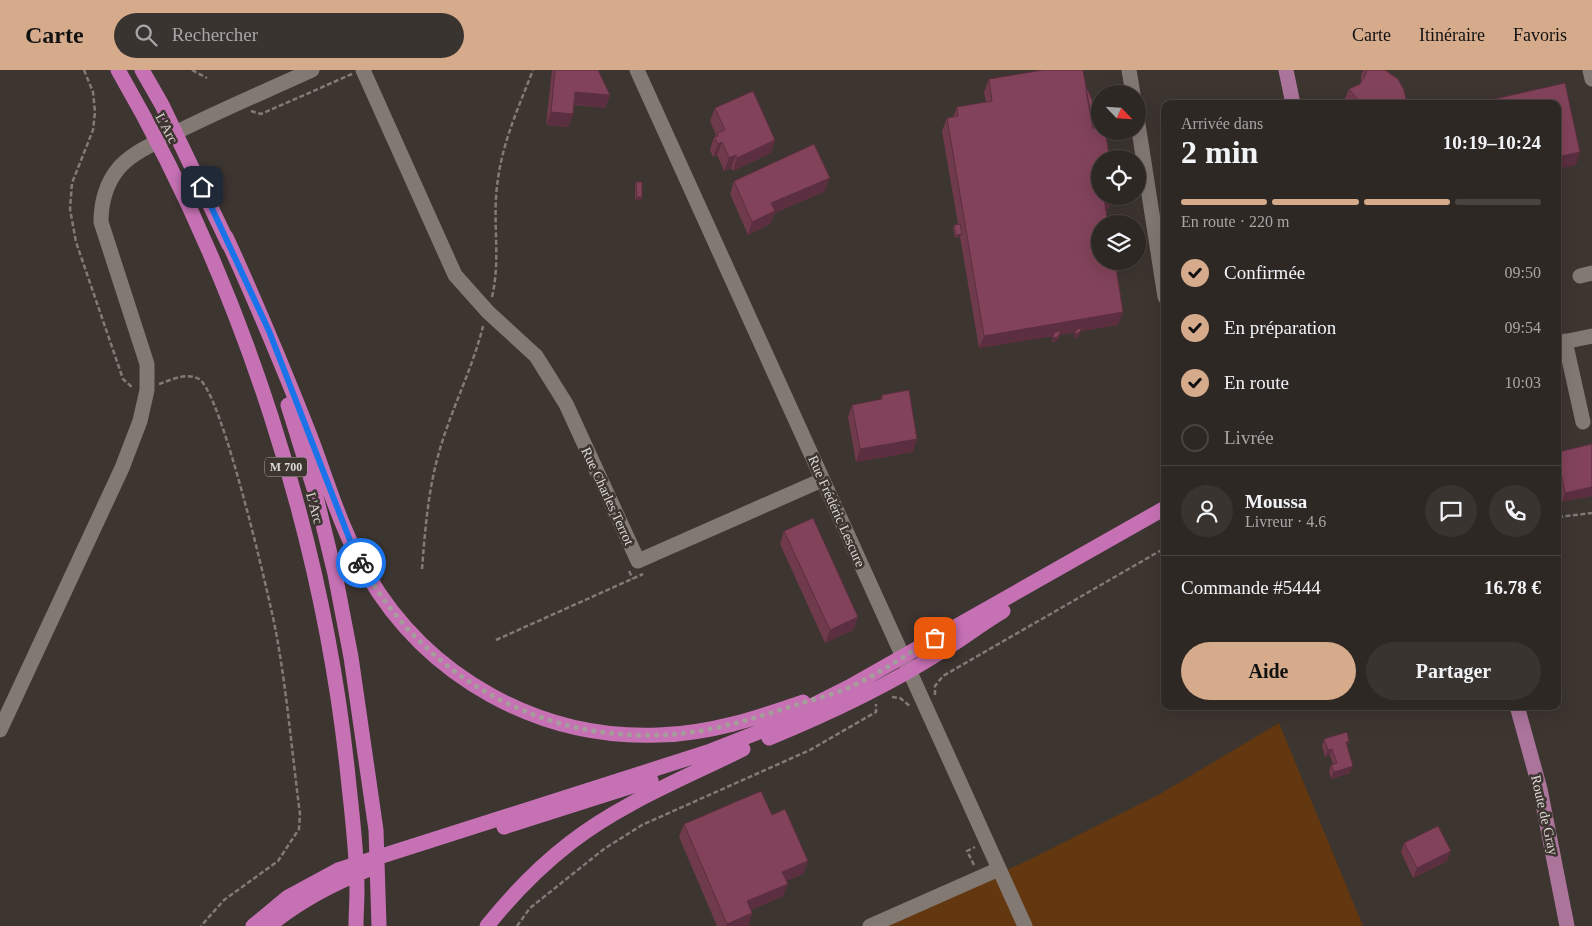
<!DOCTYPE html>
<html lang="fr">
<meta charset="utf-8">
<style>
:root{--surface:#2e2824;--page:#3a3431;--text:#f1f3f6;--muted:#a7a6a6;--line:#494441;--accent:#d6ab8b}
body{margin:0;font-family:"Times New Roman",serif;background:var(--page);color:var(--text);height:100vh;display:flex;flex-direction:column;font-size:19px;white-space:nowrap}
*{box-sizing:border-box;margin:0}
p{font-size:16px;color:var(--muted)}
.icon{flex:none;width:28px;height:28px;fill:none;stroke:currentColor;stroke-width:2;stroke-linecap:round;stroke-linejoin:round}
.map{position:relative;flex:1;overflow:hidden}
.panel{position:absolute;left:1161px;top:30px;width:400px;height:610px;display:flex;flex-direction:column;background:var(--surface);border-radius:10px;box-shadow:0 5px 20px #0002,0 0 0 1px var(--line)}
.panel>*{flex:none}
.needle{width:32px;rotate:115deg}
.controls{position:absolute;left:1091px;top:15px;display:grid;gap:10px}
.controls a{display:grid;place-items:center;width:55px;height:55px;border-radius:50%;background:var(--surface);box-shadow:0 5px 20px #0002,0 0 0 1px var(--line);font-size:25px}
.pin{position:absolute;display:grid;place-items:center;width:42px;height:42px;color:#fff;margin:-21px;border-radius:10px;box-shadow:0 2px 8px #0006}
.courier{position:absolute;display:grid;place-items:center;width:50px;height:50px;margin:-25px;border:4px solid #1a73e8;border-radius:50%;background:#fff;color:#222;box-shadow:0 1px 6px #0007}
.head em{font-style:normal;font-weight:700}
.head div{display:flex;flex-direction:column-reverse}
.head{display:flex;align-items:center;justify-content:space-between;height:85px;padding:0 20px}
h1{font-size:32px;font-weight:700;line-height:38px}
.bar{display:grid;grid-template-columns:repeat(4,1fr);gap:8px 5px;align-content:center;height:60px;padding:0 20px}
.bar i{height:6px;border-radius:4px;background:var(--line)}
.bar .selected{background:var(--accent)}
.bar p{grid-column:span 4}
.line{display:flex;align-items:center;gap:12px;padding:0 20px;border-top:1px solid var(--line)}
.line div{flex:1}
.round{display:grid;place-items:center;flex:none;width:52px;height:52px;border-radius:26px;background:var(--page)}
ol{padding:0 20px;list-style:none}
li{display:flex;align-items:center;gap:15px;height:55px}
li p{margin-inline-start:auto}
li .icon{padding:5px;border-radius:50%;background:var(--accent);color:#111;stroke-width:4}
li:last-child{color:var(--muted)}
li i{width:28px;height:28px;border:2px solid var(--line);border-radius:50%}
.action{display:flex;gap:10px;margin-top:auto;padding:10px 20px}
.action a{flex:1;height:58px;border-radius:30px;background:var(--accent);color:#111;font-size:20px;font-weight:700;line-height:58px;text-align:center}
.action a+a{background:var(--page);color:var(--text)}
header{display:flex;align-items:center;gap:30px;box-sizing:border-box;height:70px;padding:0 25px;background:var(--accent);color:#111}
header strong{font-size:24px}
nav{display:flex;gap:28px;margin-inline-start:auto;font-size:18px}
.search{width:350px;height:45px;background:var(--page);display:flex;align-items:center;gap:12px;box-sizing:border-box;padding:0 18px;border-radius:28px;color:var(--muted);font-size:19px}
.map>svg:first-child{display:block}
.green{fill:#63370f}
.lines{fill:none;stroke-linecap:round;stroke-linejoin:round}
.path{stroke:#817a76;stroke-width:2.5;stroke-dasharray:5 2.5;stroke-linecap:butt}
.minor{stroke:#827973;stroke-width:15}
.major{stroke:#ab749b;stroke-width:15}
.highway{stroke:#c771b5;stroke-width:15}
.wall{fill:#703a4d}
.shaded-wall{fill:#5b2f3f}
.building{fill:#82435a;stroke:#5b2f3f}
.done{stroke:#a49e9a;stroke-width:5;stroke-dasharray:0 9}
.route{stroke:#1a73e8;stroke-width:6}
.labels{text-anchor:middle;stroke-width:5;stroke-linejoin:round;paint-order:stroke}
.shield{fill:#3d3530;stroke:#aca6a2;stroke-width:1}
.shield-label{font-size:12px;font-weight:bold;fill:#dcd7d3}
.street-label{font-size:14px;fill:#dcd7d3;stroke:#3d3530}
</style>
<header>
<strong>Carte</strong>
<div class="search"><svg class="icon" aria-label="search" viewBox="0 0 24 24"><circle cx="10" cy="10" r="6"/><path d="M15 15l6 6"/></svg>Rechercher</div>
<nav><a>Carte</a><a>Itinéraire</a><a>Favoris</a></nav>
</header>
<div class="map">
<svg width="1592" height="856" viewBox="0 0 1592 856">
<rect width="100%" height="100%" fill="#3d3530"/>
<path class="green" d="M1279,653L1363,856H881L1029,790L1160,724Z"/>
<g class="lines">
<path class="path" d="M84,0L93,22L95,42L93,60L72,113L70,139L76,172L123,309L133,318
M192,0L207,8
M251,41L261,44L352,4
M492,227C500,193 494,162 496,128C499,79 516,44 533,0
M159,314C171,310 186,302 199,309C222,323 269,526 276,562C287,622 292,683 300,744L299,759L278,791L224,830L201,856
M1558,447L1592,443
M422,499C425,461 428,422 438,386C450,341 472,301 483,256
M629,501L633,509
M496,570L643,504
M935,625V616L943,606L1165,478
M892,627L900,628L911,637
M974,795L967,781L975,777
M517,856L530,838L604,779L642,755L810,680L876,642V634"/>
<path class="minor" d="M363,0L455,205L488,242L536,286L566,334L638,491L822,410
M637,0L1025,856
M1129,0L1133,24
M1590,0L1592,9
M1138,54L1165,227
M1580,206L1592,203
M1565,271L1583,352
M1558,273L1592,266
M0,660L122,398L140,351L147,320V294L101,152C101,134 106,114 118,99C131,83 152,75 169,66C216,42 264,22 312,0
M870,856L999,799"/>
<path class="major" d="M1286,0L1293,34
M1517,636L1540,719L1567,856"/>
<path class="highway" d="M118,0C242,214 325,470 349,716C353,751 357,785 357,820C357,832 356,844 356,856
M142,0L162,35L229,175
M226,167C256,232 283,297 309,363C327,410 341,460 367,504C427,607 539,670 659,665C709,664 757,648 803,632
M288,335L315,422L335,504L351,587L376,760L379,856
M769,668C828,644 885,617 939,583C961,570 981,554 1003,541
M504,757L651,710
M253,856L288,827L338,800L708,682L764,660L849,617L1165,438
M269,856C298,832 332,814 367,800
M487,856C511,826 539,797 570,773C621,733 685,708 743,679"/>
</g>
<path class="wall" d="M552,0H598L610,25L605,38L574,35L573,44L568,57L546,55Z
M1363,0H1385L1407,34H1346L1344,31L1349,19L1360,14L1361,12V5Z
M989,9L1109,139H1106L1123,242L1118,255L1081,261L1078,267L1073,268L1075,262L1060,265L1057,271L1051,272L1053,266L979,278L960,167L955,168L953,158L954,155L958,154L942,61L947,48L953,47L957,37L986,32L984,22Z
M715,38L775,70L771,83L733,101L731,98L724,101L717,85L713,87L710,80L714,67H716V65L710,51Z
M734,111L825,121L775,143L770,154L748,165L730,124Z
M636,112L642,127L641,130H635V116Z
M882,325L913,382L856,392L848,347L852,335L880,330Z
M1592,374V426L1562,432L1558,413V382Z
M784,461L858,547L853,560L825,573L780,474Z
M1324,669L1349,671L1347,678L1350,703L1331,709L1329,701L1331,695L1333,694L1330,685L1325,687L1322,676Z
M772,745L808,791L803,804L786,811L783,826L751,840L752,843L748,856H717L679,767L684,754Z
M1404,773L1447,791L1413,808L1401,782Z"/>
<path class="shaded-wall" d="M575,22L610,25L605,38L570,34Z
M551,42L573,44L568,57L546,55Z
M775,70L771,83L733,101L737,88Z
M722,72L717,85L713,87L718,74Z
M1580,82L1576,95L1558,99V87Z
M736,85L731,98L724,101L729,88Z
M830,108L825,121L775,143L770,154L748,165L752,152L771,133Z
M1113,126L1109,139L1099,140L1104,128Z
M637,127H642L641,130H635Z
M962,164L960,167L955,168L956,165Z
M1123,242L1118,255L1081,261L1078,267L1073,268L1074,264L1080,261L1060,265L1057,271L1051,272L1052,268L1059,265L979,278L984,266Z
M917,369L913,382L856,392L860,379Z
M1592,417V426L1562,432L1565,423Z
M858,547L853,560L825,573L830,560Z
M1349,671L1347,678L1346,672Z
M1332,679L1330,685L1325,687L1328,680Z
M1353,696L1350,703L1331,709L1334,702Z
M1451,781L1447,791L1413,808L1417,798Z
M808,791L803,804L778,815L782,802Z
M788,814L783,826L742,844L747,831Z
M752,843L748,856H726L727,854Z"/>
<path class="building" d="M555,0H598L610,25L575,22L573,44L551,42Z
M1043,0H1083L1093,58L1100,57V61H1105L1110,89H1100V126H1112L1104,128L1108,154H1100V191H1115L1123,242L984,266L947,48L958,46L957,37L992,31L989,9Z
M1366,0H1385L1398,9L1404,20L1407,34H1361L1349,19L1360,14L1366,4Z
M1565,13L1580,82L1558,87V34H1472Z
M1088,20L1100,51V57L1093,58L1086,21Z
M753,21L775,70L737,88L736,85L729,88L722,72L718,74L714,67L718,66L717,63L725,60L715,38Z
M814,74L830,108L771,133L775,141L752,152L734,111Z
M636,112H642V127H637Z
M960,154L962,164L956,165L954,155Z
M1082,258L1079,263L1074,264L1077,259Z
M1061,261L1058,267L1052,268L1055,262Z
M909,320L917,369L860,379L852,335L882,329V325Z
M1592,374V417L1565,423L1558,386V382Z
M813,448L858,547L830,560L784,461Z
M1347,662L1349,671L1346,672L1353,696L1334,702L1331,695L1337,693L1332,679L1328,680L1324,669Z
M761,721L772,745L785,739L808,791L782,802L788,814L747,831L752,843L727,854L684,754Z
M1438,756L1451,781L1417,798L1404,773Z"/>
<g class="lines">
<path class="done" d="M361,493C420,602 535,670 659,665C706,664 752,649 796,635C813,629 833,625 850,617C879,604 907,584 935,568"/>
<path class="route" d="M202,117L269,261L351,473L361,493"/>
</g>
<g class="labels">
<rect class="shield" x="265" y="387.5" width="42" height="19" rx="4"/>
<g class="shield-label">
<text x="286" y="401">M 700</text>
</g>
<g class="street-label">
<text transform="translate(167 58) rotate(62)" y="5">L'Arc</text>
<text transform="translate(608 426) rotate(65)" y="5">Rue Charles Terrot</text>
<text transform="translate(315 438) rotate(75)" y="5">L'Arc</text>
<text transform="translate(837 441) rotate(66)" y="5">Rue Frédéric Lescure</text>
<text transform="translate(1545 745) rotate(77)" y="5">Route de Gray</text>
</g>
</g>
</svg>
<div class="controls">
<a><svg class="needle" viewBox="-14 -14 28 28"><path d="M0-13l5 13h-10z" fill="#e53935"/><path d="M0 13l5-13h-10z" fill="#a7a6a6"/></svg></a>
<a><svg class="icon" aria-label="locate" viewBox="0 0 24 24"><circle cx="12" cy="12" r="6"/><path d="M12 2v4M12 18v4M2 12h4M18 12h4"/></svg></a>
<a><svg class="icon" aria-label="layers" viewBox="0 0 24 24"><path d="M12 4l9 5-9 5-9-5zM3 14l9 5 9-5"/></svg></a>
</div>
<div class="pin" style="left:935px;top:568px;background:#ea580c"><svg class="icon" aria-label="bag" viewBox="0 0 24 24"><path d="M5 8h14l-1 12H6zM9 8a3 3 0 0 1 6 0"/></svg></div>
<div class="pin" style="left:202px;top:117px;background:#1f2937"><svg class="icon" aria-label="home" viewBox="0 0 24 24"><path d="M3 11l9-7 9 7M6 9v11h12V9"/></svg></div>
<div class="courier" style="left:361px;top:493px"><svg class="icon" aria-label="bike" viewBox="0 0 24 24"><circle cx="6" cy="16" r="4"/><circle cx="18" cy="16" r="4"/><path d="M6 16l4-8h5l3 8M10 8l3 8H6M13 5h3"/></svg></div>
<section class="panel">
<div class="head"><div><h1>2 min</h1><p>Arrivée dans</p></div><em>10:19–10:24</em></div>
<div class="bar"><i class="selected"></i><i class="selected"></i><i class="selected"></i><i></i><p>En route · 220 m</p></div>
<ol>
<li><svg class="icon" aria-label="check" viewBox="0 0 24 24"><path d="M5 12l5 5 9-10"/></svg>Confirmée<p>09:50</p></li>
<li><svg class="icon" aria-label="check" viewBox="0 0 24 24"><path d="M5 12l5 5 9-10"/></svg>En préparation<p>09:54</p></li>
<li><svg class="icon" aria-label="check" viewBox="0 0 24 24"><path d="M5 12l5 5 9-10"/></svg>En route<p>10:03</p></li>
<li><i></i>Livrée</li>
</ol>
<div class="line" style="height:90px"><a class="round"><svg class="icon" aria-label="person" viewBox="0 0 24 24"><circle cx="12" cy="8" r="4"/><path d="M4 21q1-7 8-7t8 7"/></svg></a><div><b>Moussa</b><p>Livreur · 4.6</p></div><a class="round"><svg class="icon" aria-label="chat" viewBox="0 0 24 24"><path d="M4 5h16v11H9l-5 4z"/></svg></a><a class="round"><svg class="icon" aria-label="phone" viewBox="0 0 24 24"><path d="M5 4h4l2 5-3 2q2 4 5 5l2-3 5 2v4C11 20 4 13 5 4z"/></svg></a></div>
<div class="line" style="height:65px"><div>Commande #5444</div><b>16.78 €</b></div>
<div class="action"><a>Aide</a><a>Partager</a></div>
</section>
</div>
